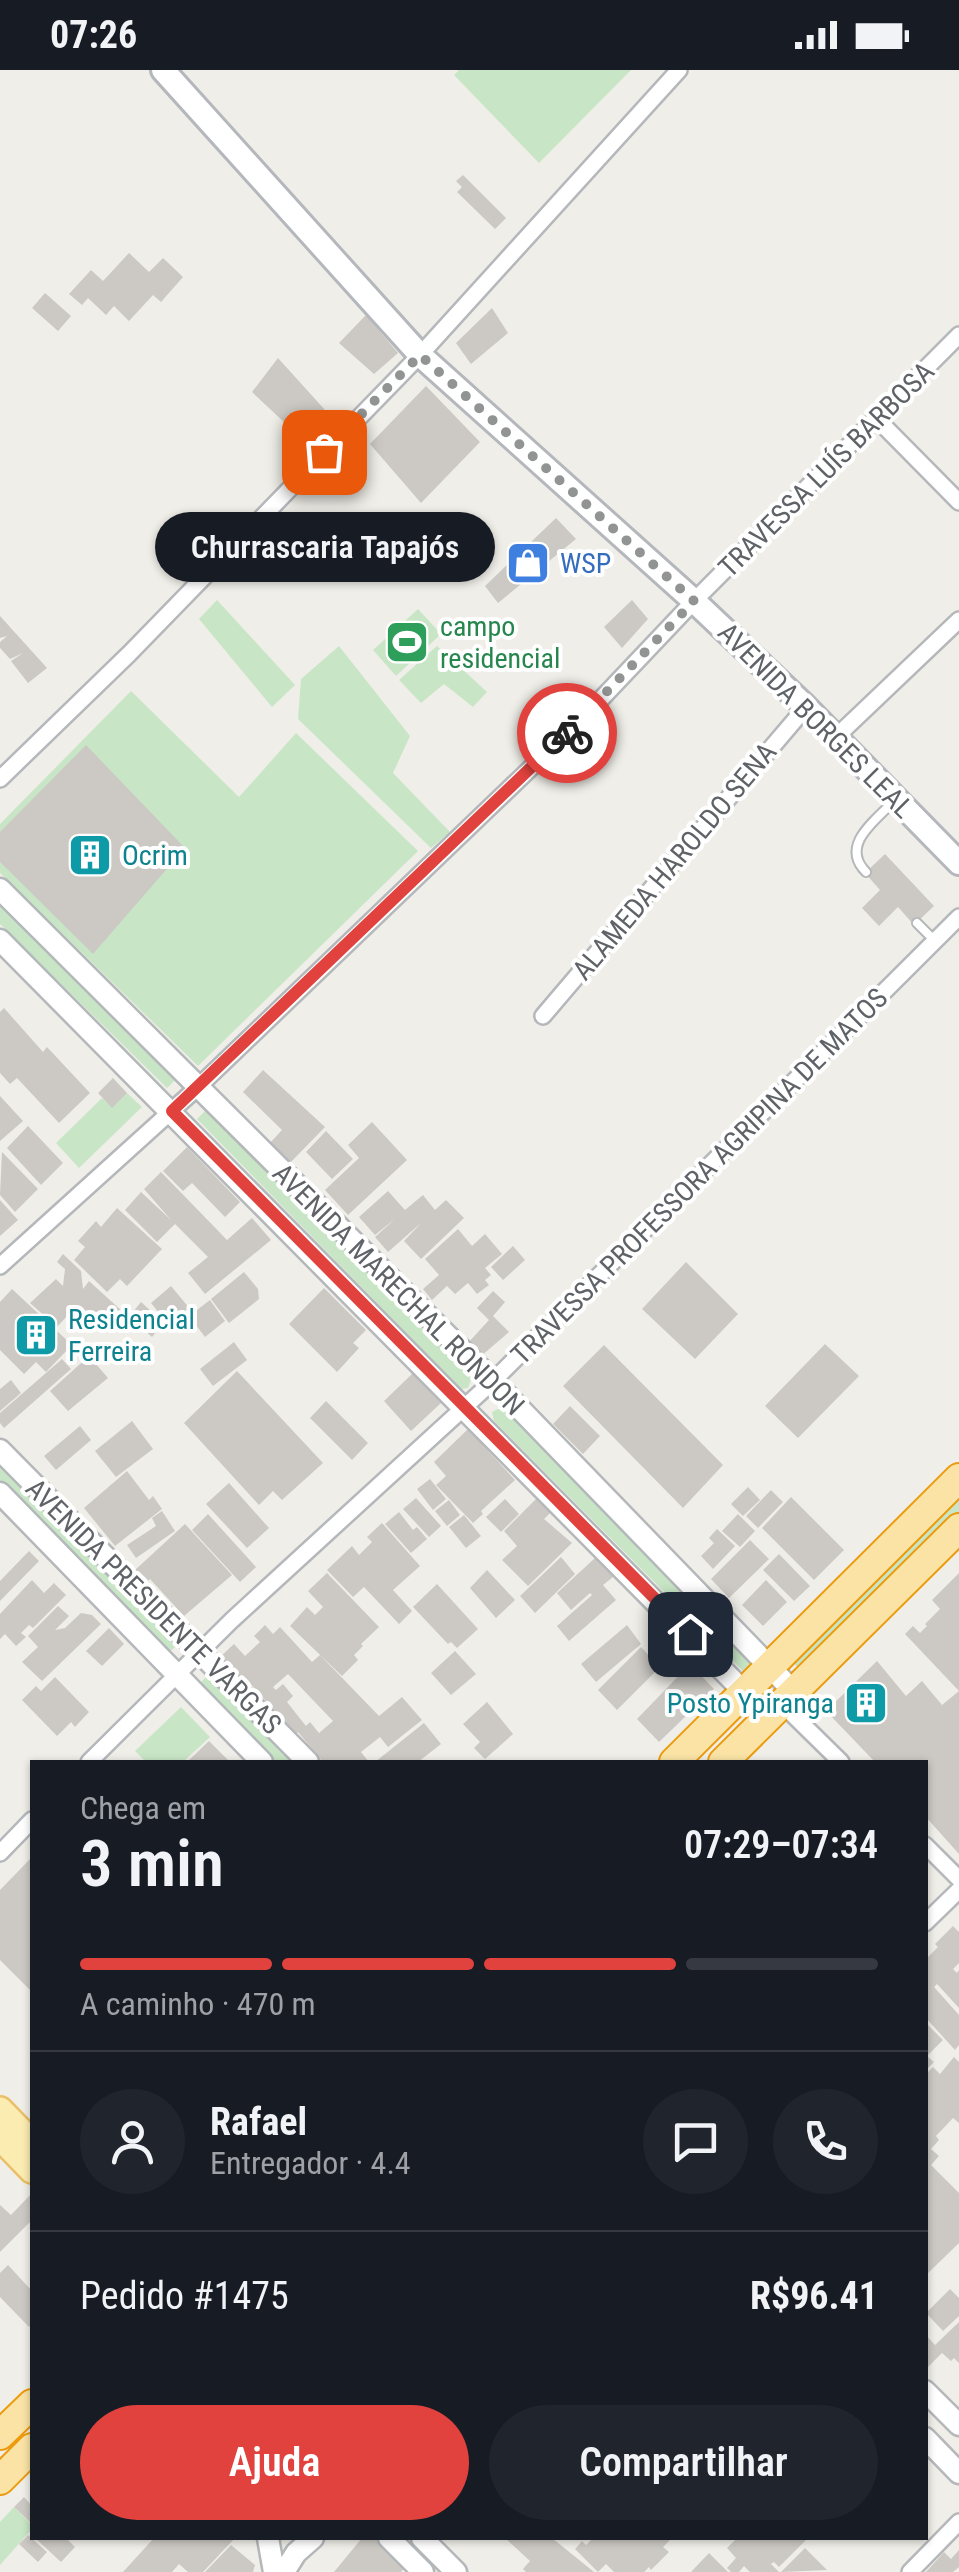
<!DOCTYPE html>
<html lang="pt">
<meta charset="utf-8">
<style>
:root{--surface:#171b24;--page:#20242c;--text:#f1f3f6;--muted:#9ea1a6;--line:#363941;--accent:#e1423d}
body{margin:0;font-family:"Roboto Condensed",sans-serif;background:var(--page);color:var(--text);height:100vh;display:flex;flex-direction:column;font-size:38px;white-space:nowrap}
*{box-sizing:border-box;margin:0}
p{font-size:32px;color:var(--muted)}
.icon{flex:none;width:55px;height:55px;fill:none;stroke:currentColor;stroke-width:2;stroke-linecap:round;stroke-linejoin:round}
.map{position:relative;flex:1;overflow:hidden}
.drawer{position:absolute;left:30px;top:1690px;width:898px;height:780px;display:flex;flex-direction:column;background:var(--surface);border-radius:0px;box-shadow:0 2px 8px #0004}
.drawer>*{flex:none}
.pin{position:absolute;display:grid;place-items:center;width:85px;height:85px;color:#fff;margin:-42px;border-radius:20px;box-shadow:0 5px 15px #0006}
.courier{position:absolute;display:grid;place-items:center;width:100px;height:100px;margin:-50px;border:8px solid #e1423d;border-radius:50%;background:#fff;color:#222;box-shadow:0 2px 12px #0007}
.bubble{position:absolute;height:70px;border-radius:35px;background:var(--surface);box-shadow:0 2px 8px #0004;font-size:32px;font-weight:600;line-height:70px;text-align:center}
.summary em{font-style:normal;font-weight:600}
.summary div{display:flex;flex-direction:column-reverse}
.summary{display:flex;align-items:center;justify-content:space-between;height:170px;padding:0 50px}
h1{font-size:65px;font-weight:600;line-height:75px}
.bar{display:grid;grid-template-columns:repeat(4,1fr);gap:15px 10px;align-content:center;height:120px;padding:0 50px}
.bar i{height:12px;border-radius:8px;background:var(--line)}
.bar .active{background:var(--accent)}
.bar p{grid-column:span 4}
.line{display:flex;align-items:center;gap:25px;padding:0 50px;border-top:2px solid var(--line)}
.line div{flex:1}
.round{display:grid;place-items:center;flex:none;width:105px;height:105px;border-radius:52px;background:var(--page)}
.primary-button{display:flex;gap:20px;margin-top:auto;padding:20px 50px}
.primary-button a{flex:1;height:115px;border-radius:60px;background:var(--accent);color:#fff;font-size:40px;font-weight:600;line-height:115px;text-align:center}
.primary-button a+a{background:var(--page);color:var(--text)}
.status{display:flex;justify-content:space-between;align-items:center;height:70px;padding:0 50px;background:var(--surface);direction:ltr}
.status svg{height:28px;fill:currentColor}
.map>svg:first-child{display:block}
.green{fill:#c8e6c6}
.building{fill:#ccc9c4;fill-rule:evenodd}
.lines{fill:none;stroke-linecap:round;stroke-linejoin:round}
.service-casing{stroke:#b5b8bb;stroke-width:12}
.minor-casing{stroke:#b5b8bb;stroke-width:20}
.tertiary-casing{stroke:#b5b8bb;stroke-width:25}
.secondary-casing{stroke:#b4b7bb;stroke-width:28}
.primary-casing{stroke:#ebbf67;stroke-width:30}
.trunk-casing{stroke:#ec9b0c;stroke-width:32}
.service{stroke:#fff;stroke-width:8}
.minor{stroke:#fff;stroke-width:15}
.tertiary{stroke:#fff;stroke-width:20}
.secondary{stroke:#fff;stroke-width:22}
.primary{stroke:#fbecb2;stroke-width:25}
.trunk{stroke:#fae3a5;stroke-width:28}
.done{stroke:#929494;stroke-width:10;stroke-dasharray:0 18}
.route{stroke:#e1423d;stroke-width:12}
.labels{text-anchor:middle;stroke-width:8;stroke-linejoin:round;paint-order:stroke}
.street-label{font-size:28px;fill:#5f6367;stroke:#fff}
.shop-label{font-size:28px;fill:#366cbe;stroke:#fff;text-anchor:start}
.leisure-label{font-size:28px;fill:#27864d;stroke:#fff;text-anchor:start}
.culture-label{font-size:28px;fill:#0d838f;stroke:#fff;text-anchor:start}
</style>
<div class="status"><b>07:26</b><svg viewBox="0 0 49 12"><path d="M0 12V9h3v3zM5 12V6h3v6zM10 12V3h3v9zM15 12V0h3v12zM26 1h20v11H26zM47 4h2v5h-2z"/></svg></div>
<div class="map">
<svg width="959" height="2502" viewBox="0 0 959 2502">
<rect width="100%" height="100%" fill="#f0eee8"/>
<path class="green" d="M459,0H631L539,93L454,5Z
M217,530L295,615L272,637L199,549Z
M418,539L441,564L396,606L373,580Z
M339,576L410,666L393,703L450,762L431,778L298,649L301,609Z
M437,576L487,622L473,637L444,614L421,633L399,610Z
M131,621L239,727L296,663L418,781L198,996L0,803V754Z
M0,835L176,1009L167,1018L0,854Z
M127,1023L142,1037L79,1098L56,1073L102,1028L112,1037Z
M207,1039L472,1307L468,1318L461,1319L197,1049Z
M498,1339H504L756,1594L746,1604L494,1351L492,1342Z
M0,1390L175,1568L177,1576L170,1581L164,1578L0,1411Z
M959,1426V1444L802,1601L792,1592Z
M206,1607L211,1609L292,1692H277L204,1618L201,1612Z
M181,1637L210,1667L183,1692H146L135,1681Z
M14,2437L32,2455V2459L0,2495V2452Z"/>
<path class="building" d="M463,105L506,148L495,159L457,122L462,117L456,111Z
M129,183L149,202L163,188L183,207L161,232L153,225L129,251L114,236L106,245L88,228L82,235L69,224L91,200L103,211Z
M45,223L71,246L58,261L32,238Z
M492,238L508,263L471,294L456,273Z
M366,245L398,283L374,304L339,273Z
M278,288L325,340L302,369L252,322Z
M426,316L480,372L421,433L370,374Z
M556,448L576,469L498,533L485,516Z
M632,530L648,549L622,578L604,557Z
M0,546L47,598L28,613L11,591L23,583L10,589L0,578V572L7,566L0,568Z
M86,675L185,778L93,884L0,792V762Z
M885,784L934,836L914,855L898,837L879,856L862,838L880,820L865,803Z
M4,938L43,982L47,977L90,1023L59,1053L17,1008L10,1014L0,1003V942Z
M263,1000L325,1057L289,1094L269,1074L282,1060L243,1022Z
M113,1008L127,1023L112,1038L98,1023Z
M0,1026L23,1051L0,1071Z
M372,1052L407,1090L348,1145L325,1120L359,1088L348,1075Z
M28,1056L63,1093L41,1115L7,1078Z
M326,1061L353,1089L332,1109L306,1082Z
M187,1077L240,1132L225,1147L192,1113L183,1121L163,1101Z
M2,1082L38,1119L15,1142L0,1125Z
M161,1102L227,1170L252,1148L271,1170L205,1224L188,1203L208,1187L175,1154L157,1172L125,1140L141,1122L171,1150L144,1119Z
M388,1121L405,1140L423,1125L435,1140L446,1130L464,1148L421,1189L404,1171L421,1153L388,1182L375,1167L395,1149L375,1165L359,1147Z
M0,1130L18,1150L0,1166Z
M117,1138L162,1179L127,1216L120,1209L107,1222L74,1190L85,1177L78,1171L96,1151L101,1157Z
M458,1159L472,1176L485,1164L502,1184L485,1198L491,1205L485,1210L489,1215L477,1224L468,1213L455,1224L447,1216L432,1230L423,1219L439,1205L425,1189Z
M513,1176L525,1190L503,1210L491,1197Z
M63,1184L81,1201L83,1219L89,1211L123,1242L108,1258L90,1241L78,1254L68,1245L57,1257L30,1233L56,1209L63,1216L65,1199L57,1192Z
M686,1192L738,1244L695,1289L642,1239Z
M244,1202L258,1219L259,1229L229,1253L211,1229Z
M171,1216L190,1239L169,1255L151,1233Z
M324,1218L366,1260L353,1273L359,1278L337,1302L289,1254Z
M12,1219L72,1275L46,1302L36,1292L24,1304L0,1280V1232Z
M493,1221L505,1232L493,1246L509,1262L480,1287L467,1274L489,1250L477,1238Z
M210,1230L225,1251L205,1267L189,1246Z
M141,1232L164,1253L152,1267L129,1247Z
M234,1272L247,1290L213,1316L200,1299Z
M825,1274L859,1306L798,1368L765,1336Z
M604,1275L723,1395L683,1438L563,1316Z
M89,1286L108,1308L68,1341L50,1321Z
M62,1289L71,1299L4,1358L0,1353V1343Z
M237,1301L323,1393L282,1430L273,1421L259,1435L184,1353Z
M413,1303L441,1333L411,1361L384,1331Z
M11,1310L21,1323L0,1341V1319Z
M326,1331L368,1373L352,1390L310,1348Z
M570,1336L600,1366L583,1384L553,1354Z
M132,1351L153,1379L116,1407L95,1381Z
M80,1356L91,1370L56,1400L44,1386Z
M468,1359L515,1410L481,1441L483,1444L473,1453L436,1415L446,1406L434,1392Z
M127,1401L149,1430L153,1426L162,1439L115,1476L84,1438Z
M430,1409L446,1429L433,1440L417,1419Z
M229,1413L269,1458L247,1478L206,1434Z
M748,1417L760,1430L743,1446L731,1434Z
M771,1420L783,1432L758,1458L746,1446Z
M791,1427L844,1480L814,1510L762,1458Z
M416,1428L441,1456L429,1467L403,1439Z
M537,1428L551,1442L544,1449L572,1473L528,1516L502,1490L517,1476L504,1461Z
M505,1429L519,1444L501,1462L486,1447Z
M449,1430L460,1445L447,1456L435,1441Z
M162,1441L175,1461L136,1488L127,1475L156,1456L152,1448Z
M399,1442L413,1460L417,1457L427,1469L411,1483L385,1454Z
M208,1444L256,1497L240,1512L192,1460Z
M738,1444L755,1461L740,1477L722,1461Z
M464,1445L481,1466L466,1478L449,1457Z
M382,1453L420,1496L393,1520L412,1541L399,1554L364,1517L353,1527L327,1500L352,1476L359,1485L372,1472L367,1467Z
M185,1454L232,1505L184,1546L150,1509L147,1512L135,1500Z
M717,1459L735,1476L713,1499L701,1486L714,1473L709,1468Z
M750,1470L769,1489L729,1528L711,1509Z
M29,1481L39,1491L0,1531V1511Z
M779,1484L810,1516L794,1531L763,1500Z
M561,1487L575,1504L535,1543L520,1526Z
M595,1488L613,1507L603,1515L616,1530L569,1571L557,1556L592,1525L590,1523L571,1540L557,1523Z
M487,1500L515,1530L496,1548L470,1518Z
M327,1503L379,1557L361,1574L363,1576L354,1585L358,1590L342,1606L290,1556L307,1537L315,1545L323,1537L308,1521Z
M959,1503V1784L925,1746V1692H875L826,1641L877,1591L906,1626L922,1611L942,1635L959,1621L905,1564L913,1556L920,1563L927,1556L925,1554L940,1539L932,1530Z
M32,1510L44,1523L54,1513L66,1525L33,1558L29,1555L21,1563L26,1567L16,1576L5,1564L0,1569V1544Z
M766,1510L787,1532L763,1556L742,1535Z
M437,1514L478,1559L457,1578L451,1572L448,1574L413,1537Z
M58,1536L69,1546L55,1560L65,1558L81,1543L92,1545L101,1554L42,1611L22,1592L38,1577L28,1566Z
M265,1555L273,1564L280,1557L312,1592L320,1585L379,1646L402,1627L422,1650L388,1677L380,1667L361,1682L369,1692H323L298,1662L296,1664L245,1608L243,1611L221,1586L234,1574L245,1586L260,1572L254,1566ZM288,1604L333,1651L319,1663L310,1652L306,1656L287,1632L293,1626L283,1614L276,1620L273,1617Z
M627,1555L641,1574L596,1612L581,1594Z
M109,1558L124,1574L102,1596L86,1581Z
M641,1577L660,1597L617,1640L598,1620Z
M455,1581L476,1604L451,1625L431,1603Z
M690,1594L714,1619L659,1672L637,1649Z
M55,1607L89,1642L75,1657L71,1652L57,1666L22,1630L36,1616L41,1621Z
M487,1632L513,1664L485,1689L474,1678L480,1672L463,1654Z
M424,1653L441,1674L418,1692H375Z
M209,1671L230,1692H187Z
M32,1787V1922L0,1890V1820Z
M953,1856L959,1862V1893L953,1899L957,1903L959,1900V1938L937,1914L934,1917L959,1945V1975L955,1980L925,1947V1890L938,1877L935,1874Z
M925,1952L943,1970L927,1986L934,1992L925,2001Z
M954,1987L959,1992V2053L953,2048L936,2066L939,2070L931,2079L939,2086L931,2095L959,2123V2173L925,2206V2005L933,1997L940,2004Z
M32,2123V2150L0,2182V2135L11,2145Z
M8,2195L32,2221V2253L29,2257L0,2227V2203Z
M950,2219L959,2228V2246L943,2261L926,2243Z
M959,2252V2293L954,2288L951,2291L942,2283L925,2300V2264L935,2275Z
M24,2427L32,2436L30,2452L14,2437Z
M28,2465L47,2482L38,2492L19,2474Z
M35,2468H66L75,2477L61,2492Z
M154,2468H235L203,2502H188L179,2494L172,2502H123Z
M362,2468H374L407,2495L401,2502H334Z
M505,2468H552L594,2502H526L523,2499L530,2491Z
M593,2468H672L663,2477L669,2482L651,2500L649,2497L644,2502H614L606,2494L598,2502L575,2479L582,2471L586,2475Z
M737,2468H808L779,2497L774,2492L771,2494L779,2502H750L744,2496L739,2502H731L727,2498L736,2488L727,2478Z
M231,2475L255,2495L253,2502H205Z
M805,2478L827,2500L781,2502Z
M959,2480V2497L953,2502H926L944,2482L951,2489Z
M709,2483L728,2502H691Z"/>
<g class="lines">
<g class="service-casing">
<path id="service" d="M866,802C839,775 876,750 895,730
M917,853L935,871"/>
</g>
<g class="minor-casing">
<path id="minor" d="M877,349L959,432
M836,667L959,550
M0,709L129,584L420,285L679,0
M543,946L806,637
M0,1196L198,1017L584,647L694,531L959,265
M782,1634L841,1692
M89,1692L232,1550L493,1311L959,847
M925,1775L959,1809
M0,1783L32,1750
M925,1853L959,1820
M910,2502L959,2452"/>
</g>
<g class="tertiary-casing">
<path id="tertiary" d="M0,819L493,1311L794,1622
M0,870L769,1647
M0,1380L308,1692
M0,1423L262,1692
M925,2321L959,2355
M925,2368L959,2403
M268,2468L274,2502
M389,2468L423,2502
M422,2468L456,2502
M284,2502L296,2483L313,2468"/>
</g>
<g class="secondary-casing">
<path id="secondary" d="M163,0L420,285L694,531L806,637L959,793"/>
</g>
<g class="primary-casing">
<path id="primary" d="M0,2040L32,2073
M0,2067L32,2100"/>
</g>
<g class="trunk-casing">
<path id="trunk" d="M674,1692L959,1408
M723,1692L959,1458
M0,2365L32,2334
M0,2410L32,2378"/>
</g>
<use href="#service" class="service"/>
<use href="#minor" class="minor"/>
<use href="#tertiary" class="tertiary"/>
<use href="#secondary" class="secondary"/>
<use href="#primary" class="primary"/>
<use href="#trunk" class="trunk"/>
</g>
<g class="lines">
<path class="done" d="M324,382L420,285L694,531L567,663"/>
<path class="route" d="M567,663L172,1041L690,1564"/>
</g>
<defs>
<g id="shop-square" transform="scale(2.25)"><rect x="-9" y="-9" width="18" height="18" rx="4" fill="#3f7fe0" stroke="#fff"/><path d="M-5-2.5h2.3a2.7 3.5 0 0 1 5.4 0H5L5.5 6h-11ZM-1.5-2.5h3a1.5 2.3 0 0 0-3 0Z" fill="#fff"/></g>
<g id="stadium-square" transform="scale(2.25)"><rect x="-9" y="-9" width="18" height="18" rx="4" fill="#2e9e5b" stroke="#fff"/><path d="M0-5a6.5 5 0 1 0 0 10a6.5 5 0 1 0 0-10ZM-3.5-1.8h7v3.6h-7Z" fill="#fff"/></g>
<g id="building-square" transform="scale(2.25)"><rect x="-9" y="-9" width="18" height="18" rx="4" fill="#0f9aa8" stroke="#fff"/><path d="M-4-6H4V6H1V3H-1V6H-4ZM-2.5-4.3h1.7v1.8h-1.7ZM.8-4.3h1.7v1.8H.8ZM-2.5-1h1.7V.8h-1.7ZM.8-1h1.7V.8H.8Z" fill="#fff"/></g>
</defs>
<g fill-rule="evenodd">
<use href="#shop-square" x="528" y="493"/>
<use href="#stadium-square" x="407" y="572"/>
<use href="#building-square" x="90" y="785"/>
<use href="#building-square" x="36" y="1265"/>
<use href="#building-square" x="866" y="1633"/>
</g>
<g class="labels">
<g class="street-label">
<text transform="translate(826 399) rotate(-45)" y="10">TRAVESSA LUÍS BARBOSA</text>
<text transform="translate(816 650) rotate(45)" y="10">AVENIDA BORGES LEAL</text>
<text transform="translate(674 791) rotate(-50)" y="10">ALAMEDA HAROLDO SENA</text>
<text transform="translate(699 1106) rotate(-45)" y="10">TRAVESSA PROFESSORA AGRIPINA DE MATOS</text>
<text transform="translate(399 1219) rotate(45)" y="10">AVENIDA MARECHAL RONDON</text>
<text transform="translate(154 1536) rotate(45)" y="10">AVENIDA PRESIDENTE VARGAS</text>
</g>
<g class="shop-label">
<text x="560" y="503">WSP</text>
</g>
<g class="leisure-label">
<text x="440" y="566">campo<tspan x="440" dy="32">residencial</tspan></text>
</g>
<g class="culture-label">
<text x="122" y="795">Ocrim</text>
<text x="68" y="1259">Residencial<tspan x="68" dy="32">Ferreira</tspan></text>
<text x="834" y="1643" text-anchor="end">Posto Ypiranga</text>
</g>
</g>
</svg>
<div class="pin" style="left:324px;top:382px;background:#ea580c"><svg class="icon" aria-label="bag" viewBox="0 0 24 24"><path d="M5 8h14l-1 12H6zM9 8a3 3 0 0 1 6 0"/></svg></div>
<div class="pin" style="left:690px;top:1564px;background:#1f2937"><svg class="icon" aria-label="home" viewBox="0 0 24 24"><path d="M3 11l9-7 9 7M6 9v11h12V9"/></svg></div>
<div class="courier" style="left:567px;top:663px"><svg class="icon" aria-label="bike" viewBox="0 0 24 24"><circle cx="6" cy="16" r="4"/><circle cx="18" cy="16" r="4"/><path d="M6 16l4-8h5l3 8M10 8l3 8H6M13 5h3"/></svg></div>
<div class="bubble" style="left:155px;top:442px;width:340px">Churrascaria Tapajós</div>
<section class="drawer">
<div class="summary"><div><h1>3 min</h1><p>Chega em</p></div><em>07:29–07:34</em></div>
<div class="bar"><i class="active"></i><i class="active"></i><i class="active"></i><i></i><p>A caminho · 470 m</p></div>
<div class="line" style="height:180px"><a class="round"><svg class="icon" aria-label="person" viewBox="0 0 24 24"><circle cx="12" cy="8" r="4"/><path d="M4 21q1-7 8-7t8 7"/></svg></a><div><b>Rafael</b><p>Entregador · 4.4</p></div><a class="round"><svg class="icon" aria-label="chat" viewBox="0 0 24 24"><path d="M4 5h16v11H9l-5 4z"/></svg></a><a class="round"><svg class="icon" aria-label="phone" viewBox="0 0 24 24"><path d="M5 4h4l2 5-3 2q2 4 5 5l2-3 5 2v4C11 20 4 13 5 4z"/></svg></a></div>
<div class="line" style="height:130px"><div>Pedido #1475</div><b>R$96.41</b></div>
<div class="primary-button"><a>Ajuda</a><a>Compartilhar</a></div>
</section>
</div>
